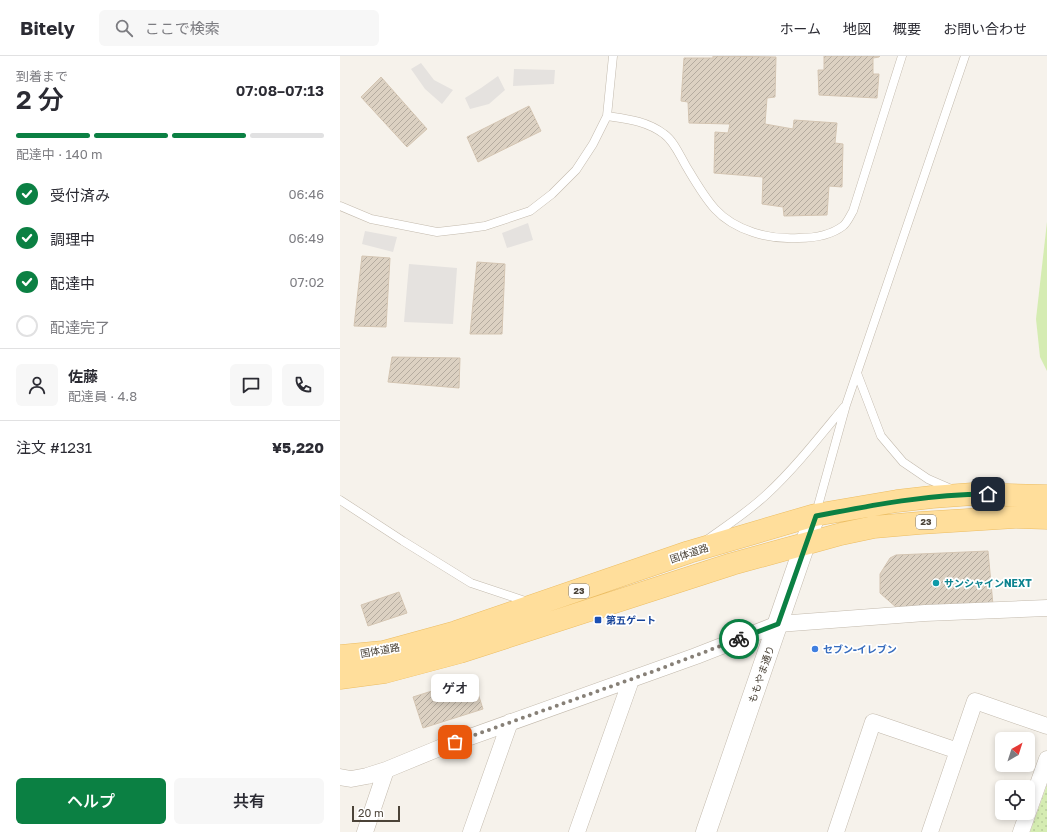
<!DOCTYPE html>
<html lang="ja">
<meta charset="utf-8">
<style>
:root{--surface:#fff;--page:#f7f7f7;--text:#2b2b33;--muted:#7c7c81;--line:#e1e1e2;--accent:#0b8043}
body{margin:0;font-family:"Golos Text","Noto Sans JP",sans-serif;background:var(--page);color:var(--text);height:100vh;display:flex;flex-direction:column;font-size:15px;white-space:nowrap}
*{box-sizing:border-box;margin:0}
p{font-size:13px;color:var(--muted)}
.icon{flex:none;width:22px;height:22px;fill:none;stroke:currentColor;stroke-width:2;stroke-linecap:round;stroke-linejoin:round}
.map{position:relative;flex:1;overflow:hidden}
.panel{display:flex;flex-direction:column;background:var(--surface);width:340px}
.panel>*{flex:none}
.needle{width:26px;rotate:39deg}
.tools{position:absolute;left:655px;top:676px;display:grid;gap:8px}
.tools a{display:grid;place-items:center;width:40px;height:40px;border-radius:6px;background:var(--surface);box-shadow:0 2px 6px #0003;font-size:20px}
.scale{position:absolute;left:12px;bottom:10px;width:48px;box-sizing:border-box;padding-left:4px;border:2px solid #4b4338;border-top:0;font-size:11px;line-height:14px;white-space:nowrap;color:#4b4338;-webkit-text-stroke:3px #fff;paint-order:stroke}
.pin{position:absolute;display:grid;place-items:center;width:34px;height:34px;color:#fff;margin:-17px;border-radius:8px;box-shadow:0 2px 6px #0006}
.courier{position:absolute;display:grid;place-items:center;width:40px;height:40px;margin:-20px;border:3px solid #0b8043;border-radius:50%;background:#fff;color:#222;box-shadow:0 1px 5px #0007}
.bubble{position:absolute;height:28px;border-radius:6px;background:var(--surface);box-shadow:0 2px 6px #0003;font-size:13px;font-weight:600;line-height:28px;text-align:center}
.overview em{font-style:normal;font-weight:600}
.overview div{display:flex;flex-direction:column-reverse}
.overview{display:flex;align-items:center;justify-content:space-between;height:68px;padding:0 16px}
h1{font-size:26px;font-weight:600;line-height:30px}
.bar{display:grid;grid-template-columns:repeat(4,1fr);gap:6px 4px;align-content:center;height:48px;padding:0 16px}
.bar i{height:5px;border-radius:3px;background:var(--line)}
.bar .active{background:var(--accent)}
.bar p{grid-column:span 4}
.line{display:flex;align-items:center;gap:10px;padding:0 16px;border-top:1px solid var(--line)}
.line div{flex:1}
.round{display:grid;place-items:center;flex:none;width:42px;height:42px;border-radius:6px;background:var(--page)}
ol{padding:0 16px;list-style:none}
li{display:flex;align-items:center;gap:12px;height:44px}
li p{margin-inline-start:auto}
li .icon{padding:4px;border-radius:50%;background:var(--accent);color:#fff;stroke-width:4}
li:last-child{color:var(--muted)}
li i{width:22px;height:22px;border:2px solid var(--line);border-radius:50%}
.action{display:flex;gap:8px;margin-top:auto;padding:8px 16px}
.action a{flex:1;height:46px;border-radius:6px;background:var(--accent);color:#fff;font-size:16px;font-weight:600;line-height:46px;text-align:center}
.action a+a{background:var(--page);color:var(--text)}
header{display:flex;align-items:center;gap:24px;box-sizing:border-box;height:56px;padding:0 20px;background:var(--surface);border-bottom:1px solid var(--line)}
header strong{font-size:19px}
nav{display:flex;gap:22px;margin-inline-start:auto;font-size:14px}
.search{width:280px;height:36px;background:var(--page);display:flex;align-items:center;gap:10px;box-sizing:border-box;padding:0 14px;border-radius:6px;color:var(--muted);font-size:15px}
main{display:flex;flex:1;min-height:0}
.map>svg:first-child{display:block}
.park{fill:url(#park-dots)}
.pitch{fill:#d5ecb2}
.parking{fill:#e5e2df}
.building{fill:url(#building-hatch);stroke:#d4c5b2}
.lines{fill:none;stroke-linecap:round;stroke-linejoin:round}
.service-casing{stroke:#c3baad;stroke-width:9}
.minor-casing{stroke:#c3baad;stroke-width:17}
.tertiary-casing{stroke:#c3baad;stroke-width:21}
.primary-casing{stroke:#ecbd63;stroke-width:23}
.service{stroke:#fff;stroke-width:8}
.minor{stroke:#fff;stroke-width:16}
.tertiary{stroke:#fff;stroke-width:20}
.primary{stroke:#ffde9b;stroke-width:22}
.done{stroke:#878077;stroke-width:4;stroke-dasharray:0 7.2}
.route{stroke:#0b8043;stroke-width:5}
.culture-dot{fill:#0f9aa8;stroke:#fff;stroke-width:1.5}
.transit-dot{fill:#1a4fb4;stroke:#fff;stroke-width:1.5}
.shop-dot{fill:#3f7fe0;stroke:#fff;stroke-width:1.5}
.labels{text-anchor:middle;stroke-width:3.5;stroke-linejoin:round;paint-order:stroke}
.shield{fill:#fff;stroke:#817b74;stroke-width:1}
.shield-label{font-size:9px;font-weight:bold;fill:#4b4338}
.street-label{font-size:10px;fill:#4b4338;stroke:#fff}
.culture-label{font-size:10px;font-weight:bold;fill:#0d838f;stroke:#fff;text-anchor:start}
.transit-label{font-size:10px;font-weight:bold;fill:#164399;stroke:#fff;text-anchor:start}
.shop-label{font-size:10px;font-weight:bold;fill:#366cbe;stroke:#fff;text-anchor:start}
</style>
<header>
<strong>Bitely</strong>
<div class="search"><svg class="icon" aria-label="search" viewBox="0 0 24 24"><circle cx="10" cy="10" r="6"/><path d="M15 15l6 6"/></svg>ここで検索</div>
<nav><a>ホーム</a><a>地図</a><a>概要</a><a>お問い合わせ</a></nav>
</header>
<main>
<section class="panel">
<div class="overview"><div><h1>2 分</h1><p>到着まで</p></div><em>07:08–07:13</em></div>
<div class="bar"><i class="active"></i><i class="active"></i><i class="active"></i><i></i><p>配達中 · 140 m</p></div>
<ol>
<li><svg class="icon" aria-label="check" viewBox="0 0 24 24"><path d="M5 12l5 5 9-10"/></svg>受付済み<p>06:46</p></li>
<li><svg class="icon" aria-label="check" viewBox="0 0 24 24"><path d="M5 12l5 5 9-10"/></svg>調理中<p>06:49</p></li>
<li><svg class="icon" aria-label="check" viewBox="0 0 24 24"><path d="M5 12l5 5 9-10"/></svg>配達中<p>07:02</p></li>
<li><i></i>配達完了</li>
</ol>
<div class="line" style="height:72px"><a class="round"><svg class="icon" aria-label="person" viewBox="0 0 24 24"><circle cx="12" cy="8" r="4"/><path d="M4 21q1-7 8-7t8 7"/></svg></a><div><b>佐藤</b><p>配達員 · 4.8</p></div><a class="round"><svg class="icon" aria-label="chat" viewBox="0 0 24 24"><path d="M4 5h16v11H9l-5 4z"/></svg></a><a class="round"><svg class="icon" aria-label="phone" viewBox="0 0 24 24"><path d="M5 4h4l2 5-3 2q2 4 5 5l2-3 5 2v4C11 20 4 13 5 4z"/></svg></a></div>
<div class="line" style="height:52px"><div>注文 #1231</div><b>¥5,220</b></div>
<div class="action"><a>ヘルプ</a><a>共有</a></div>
</section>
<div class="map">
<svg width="707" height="776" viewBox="0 0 707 776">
<defs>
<pattern id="park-dots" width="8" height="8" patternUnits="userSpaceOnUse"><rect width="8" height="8" fill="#d5ecb2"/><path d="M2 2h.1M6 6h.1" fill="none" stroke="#b8cc9a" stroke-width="1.8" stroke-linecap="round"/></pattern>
<pattern id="building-hatch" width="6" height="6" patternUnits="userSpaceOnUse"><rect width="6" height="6" fill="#dcd1c2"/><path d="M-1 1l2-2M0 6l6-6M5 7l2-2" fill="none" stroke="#b4ab9f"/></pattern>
</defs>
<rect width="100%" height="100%" fill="#f6f2eb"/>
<path class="park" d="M707,729V776H690Z"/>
<path class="pitch" d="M707,166V315L700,301L696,263Z"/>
<path class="parking" d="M81,7L94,24L113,34L102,48L85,33L71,13Z
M174,13L215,14L214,28L173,30Z
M158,20L165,34L149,48L130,53L125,42L141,32Z
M188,167L193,184L167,192L162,177Z
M25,175L57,181L53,196L22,188Z
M69,208L117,212L113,268L64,266Z"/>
<path class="building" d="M373,0L436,1L435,41L427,42L425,68L453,73L454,64L497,67L495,87L503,88L502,131L489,130L487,159L444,160L443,151L422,148L423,121L374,117L375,76L388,77L390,68L349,67L348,46L341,45L344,2H373Z
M484,0H540L539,1L533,2V18H539L537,42L479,39L478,14H484Z
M41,21L87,73L67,91L21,41Z
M189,50L201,75L138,106L127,81Z
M22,200L50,202L46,271L14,270Z
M137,206L165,208L162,278H130Z
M52,301L120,302L119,332L48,326Z
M648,495L653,549L557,552L540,537V518L550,502L556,499Z
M59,536L67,557L28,570L21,549Z
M133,622L143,653L83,672L73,641Z"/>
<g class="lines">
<g class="service-casing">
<path id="service" d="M267,60C287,63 307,65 324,78C334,85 340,100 346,110C355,125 364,141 375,153C395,175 430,184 459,182C473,182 491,179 503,170C507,167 510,160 513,155L562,0
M0,150L31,163L97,176L123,173L145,170L190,155L212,138L236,114L253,88L267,60L273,0
M517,317L541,380L563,406L588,423L611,433
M0,444L63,485L131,527L188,546
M476,457L506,349L625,0
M368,483C389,468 409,455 427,438C455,412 480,380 504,351"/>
</g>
<g class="minor-casing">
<path id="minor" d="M0,721L11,723L27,720L46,714L102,691L356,600L438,568L585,557L707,552
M25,776L46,714
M131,776L170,666
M237,776L291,624
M496,776L533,666L618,695
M590,776L635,645L707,670
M681,776L707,703"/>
</g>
<g class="tertiary-casing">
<path id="tertiary" d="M366,776L475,459"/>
</g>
<g class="primary-casing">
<path id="primary" d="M0,600L43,596L116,576L349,496L475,459L557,445L592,441L633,438L707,440
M0,622L45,616L120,596L392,508L501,478L534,471L580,467L675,461L707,462"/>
</g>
<use href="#service" class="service"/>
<use href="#minor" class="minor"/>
<use href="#tertiary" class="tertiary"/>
<use href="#primary" class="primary"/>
</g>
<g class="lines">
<path class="done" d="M115,686L317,614L399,583"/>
<path class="route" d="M399,583L438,568L476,460C533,449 590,438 648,438"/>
</g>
<circle class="culture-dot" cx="596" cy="527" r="4"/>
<rect class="transit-dot" x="254" y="560" width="8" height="8" rx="2"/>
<circle class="shop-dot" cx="475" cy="593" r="4"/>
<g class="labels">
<g class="shield">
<rect x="576" y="459" width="20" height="14" rx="3"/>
<rect x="229" y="528" width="20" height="14" rx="3"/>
</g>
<g class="shield-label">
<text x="586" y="469">23</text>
<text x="239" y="538">23</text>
</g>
<g class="street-label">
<text transform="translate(349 497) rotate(-18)" y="4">国体道路</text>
<text transform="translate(40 594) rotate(-10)" y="4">国体道路</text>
<text transform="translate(421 618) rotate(-71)" y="4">ももやま通り</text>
</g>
<g class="culture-label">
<text x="604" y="531">サンシャインNEXT</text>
</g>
<g class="transit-label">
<text x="266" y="568">第五ゲート</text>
</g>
<g class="shop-label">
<text x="483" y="597">セブン-イレブン</text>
</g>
</g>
</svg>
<div class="tools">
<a><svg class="needle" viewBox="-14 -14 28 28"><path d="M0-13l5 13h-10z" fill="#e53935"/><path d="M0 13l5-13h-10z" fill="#7c7c81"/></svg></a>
<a><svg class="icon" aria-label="locate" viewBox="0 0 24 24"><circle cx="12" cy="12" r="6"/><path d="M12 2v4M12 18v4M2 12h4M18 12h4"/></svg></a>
</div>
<div class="scale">20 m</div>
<div class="pin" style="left:115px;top:686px;background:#ea580c"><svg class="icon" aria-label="bag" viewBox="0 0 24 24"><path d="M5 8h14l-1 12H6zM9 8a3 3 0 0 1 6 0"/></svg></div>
<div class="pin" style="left:648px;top:438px;background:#1f2937"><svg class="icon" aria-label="home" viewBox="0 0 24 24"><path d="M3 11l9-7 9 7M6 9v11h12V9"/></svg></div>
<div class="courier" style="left:399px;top:583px"><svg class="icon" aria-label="bike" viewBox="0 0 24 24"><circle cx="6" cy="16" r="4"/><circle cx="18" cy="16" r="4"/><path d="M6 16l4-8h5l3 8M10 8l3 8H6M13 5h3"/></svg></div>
<div class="bubble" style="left:91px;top:618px;width:48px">ゲオ</div>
</div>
</main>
